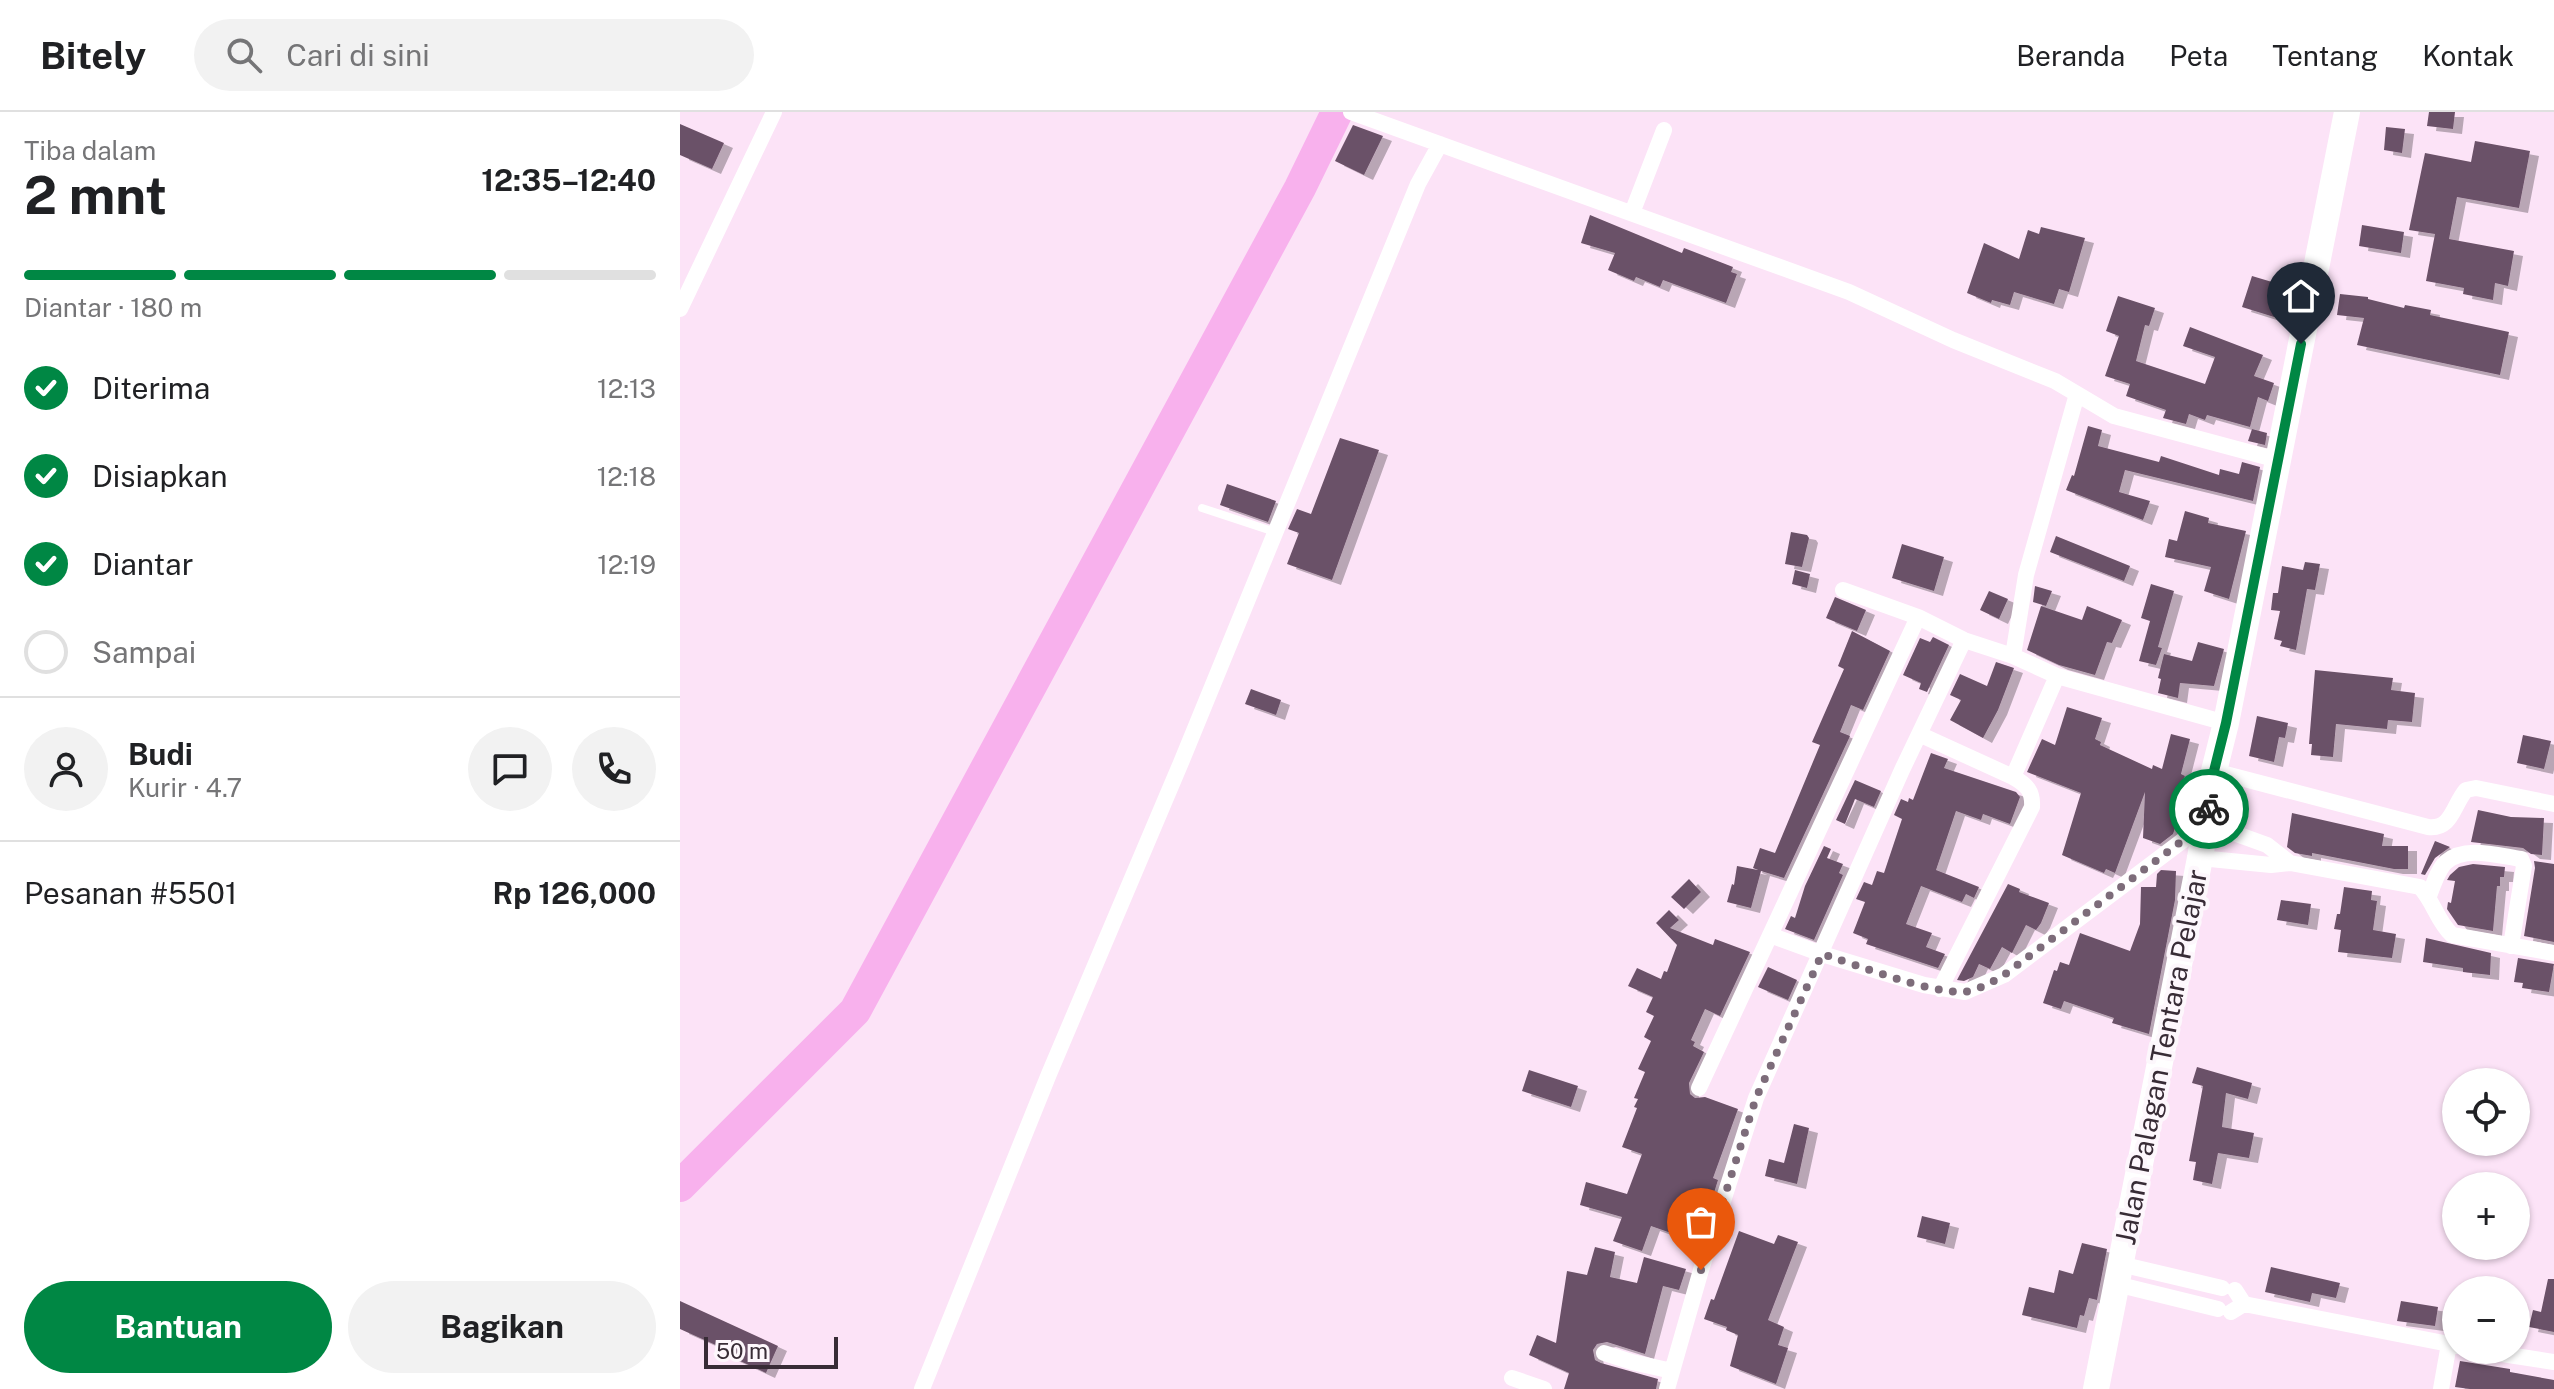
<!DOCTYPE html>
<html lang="id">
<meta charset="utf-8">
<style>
:root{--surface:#fff;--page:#f2f2f2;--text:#202124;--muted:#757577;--line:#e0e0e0;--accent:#008744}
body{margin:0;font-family:"Public Sans",sans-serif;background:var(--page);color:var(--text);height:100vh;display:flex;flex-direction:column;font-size:30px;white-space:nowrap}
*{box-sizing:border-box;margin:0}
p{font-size:26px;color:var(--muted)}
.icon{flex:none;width:44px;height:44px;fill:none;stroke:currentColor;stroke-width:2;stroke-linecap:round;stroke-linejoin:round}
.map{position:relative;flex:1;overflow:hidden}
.drawer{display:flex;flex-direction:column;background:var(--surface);width:680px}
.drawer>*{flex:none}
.tools{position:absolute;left:1762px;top:956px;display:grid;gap:16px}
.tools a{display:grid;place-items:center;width:88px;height:88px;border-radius:50%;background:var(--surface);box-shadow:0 2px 6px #0004;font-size:40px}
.scale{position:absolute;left:24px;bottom:20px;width:134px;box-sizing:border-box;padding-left:8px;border:4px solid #382c36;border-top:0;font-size:22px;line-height:28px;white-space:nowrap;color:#382c36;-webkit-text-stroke:6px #fdf7fc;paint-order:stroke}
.pin{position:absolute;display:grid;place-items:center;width:68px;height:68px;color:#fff;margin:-82px -34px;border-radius:50% 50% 50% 0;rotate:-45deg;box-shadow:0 0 8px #0007}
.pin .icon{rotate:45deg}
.courier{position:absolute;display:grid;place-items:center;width:80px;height:80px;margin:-40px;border:6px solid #008744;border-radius:50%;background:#fff;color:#222;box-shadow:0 2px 10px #0007}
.headline em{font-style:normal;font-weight:700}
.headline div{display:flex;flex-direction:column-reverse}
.headline{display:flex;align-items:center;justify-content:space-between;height:136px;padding:0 24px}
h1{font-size:52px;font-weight:700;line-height:60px}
.bar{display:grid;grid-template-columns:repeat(4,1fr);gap:12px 8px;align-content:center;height:96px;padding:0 24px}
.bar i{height:10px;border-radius:6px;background:var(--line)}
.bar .active{background:var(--accent)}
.bar p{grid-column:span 4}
.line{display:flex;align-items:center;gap:20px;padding:0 24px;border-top:2px solid var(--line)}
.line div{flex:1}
.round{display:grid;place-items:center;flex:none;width:84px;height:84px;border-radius:42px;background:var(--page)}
ol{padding:0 24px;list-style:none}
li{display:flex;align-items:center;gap:24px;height:88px}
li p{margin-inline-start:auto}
li .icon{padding:8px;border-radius:50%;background:var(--accent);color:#fff;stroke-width:4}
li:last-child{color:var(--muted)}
li i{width:44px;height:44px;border:4px solid var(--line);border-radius:50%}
.cta{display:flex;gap:16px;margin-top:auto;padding:16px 24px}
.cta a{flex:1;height:92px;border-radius:48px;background:var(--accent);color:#fff;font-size:32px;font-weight:700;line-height:92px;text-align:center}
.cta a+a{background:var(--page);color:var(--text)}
header{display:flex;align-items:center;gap:48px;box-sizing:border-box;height:112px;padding:0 40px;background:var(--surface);border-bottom:2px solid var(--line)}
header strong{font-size:38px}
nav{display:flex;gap:44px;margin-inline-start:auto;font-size:28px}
.search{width:560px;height:72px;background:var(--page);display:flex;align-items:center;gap:20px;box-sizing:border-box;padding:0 28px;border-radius:44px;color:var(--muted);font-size:30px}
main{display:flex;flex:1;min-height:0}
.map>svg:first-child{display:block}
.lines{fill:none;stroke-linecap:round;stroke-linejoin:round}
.river{stroke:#f8b1ed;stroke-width:32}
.building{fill:#6b5167;filter:url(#shadow)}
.service{stroke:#fff;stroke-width:8}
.minor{stroke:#fff;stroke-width:16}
.primary{stroke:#fff;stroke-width:26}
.done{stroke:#7d6c7a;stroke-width:8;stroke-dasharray:0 14.4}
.route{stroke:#008744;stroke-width:10}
.labels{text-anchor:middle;stroke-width:8;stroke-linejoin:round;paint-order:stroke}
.street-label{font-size:28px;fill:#382c36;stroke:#fdf7fc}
</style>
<header>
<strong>Bitely</strong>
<div class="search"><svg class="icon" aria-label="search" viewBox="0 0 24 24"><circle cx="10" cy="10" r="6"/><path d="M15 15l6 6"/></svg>Cari di sini</div>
<nav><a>Beranda</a><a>Peta</a><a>Tentang</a><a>Kontak</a></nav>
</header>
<main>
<section class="drawer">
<div class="headline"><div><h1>2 mnt</h1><p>Tiba dalam</p></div><em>12:35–12:40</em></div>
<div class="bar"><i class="active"></i><i class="active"></i><i class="active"></i><i></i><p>Diantar · 180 m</p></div>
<ol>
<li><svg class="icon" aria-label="check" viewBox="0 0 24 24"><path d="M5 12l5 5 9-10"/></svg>Diterima<p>12:13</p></li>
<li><svg class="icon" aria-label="check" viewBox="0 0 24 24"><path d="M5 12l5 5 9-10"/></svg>Disiapkan<p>12:18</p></li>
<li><svg class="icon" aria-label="check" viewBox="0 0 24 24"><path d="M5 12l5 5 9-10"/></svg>Diantar<p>12:19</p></li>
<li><i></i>Sampai</li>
</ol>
<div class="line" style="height:144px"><a class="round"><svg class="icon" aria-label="person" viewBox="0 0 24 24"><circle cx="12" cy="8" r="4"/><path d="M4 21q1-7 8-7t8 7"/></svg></a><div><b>Budi</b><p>Kurir · 4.7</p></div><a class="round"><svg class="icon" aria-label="chat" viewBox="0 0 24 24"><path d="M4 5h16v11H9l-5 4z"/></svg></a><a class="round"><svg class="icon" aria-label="phone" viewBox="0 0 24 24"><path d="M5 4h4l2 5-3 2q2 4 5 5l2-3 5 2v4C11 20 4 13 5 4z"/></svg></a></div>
<div class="line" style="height:104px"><div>Pesanan #5501</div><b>Rp 126,000</b></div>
<div class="cta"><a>Bantuan</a><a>Bagikan</a></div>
</section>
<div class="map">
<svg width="1874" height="1277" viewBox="0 0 1874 1277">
<defs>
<filter id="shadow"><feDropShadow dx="9" dy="5" stdDeviation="0" flood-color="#0004"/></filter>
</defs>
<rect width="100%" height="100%" fill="#fce3f7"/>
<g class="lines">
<path class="river" d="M0,1074L175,899L620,76L657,0"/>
</g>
<path class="building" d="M1749,0H1775L1773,17L1747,14Z
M0,12L44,31L32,57L0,43Z
M673,13L703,24L684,63L655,49Z
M1706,15L1725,17L1722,41L1704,38Z
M1795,29L1850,39L1839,96L1777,85L1769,127L1834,139L1828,174L1815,171L1813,188L1783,182L1784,176L1746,169L1755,122L1729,118L1745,41L1791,50Z
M910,103L1002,141L1004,136L1053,155L1051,160L1057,162L1046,191L983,168L980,175L956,165L954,169L928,158L935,141L901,131Z
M1682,113L1724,120L1721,141L1679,134Z
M1361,115L1405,126L1389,180L1379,177L1374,192L1334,180L1330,193L1312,188L1311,191L1287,181L1304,131L1339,147L1348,118L1359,122Z
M1572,164L1616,177L1607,209L1562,195Z
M1660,182L1688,185V187L1724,196L1725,193L1751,198L1750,203L1829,220L1820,263L1677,233L1684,206L1657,203Z
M1438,184L1475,196L1469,214L1465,213L1456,249L1525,272L1535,245L1503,234L1510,215L1583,243L1574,264L1594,271L1588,289L1578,285L1570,315L1527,303L1525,308L1509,302L1506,312L1483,306L1486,298L1446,284L1450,272L1425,264L1439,224L1426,219Z
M1408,314L1422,318L1418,334L1479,350L1481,344L1539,363L1540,357L1559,362L1562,350L1580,355L1573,389L1445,358L1439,380L1470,389L1463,408L1386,378L1392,363L1394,364Z
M1572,317L1587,321L1585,333L1568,329Z
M660,326L699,338L652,468L607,452L619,421L608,417L617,397L631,402Z
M547,372L596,389L588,410L540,393Z
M1505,399L1529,406L1528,411L1566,419L1549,487L1524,479L1531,455L1485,445L1489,427L1497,429Z
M1111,420L1127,423L1129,426L1122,455L1105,452Z
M1376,424L1450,454L1444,469L1370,440Z
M1222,432L1264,445L1254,479L1212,466Z
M1625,450L1640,452L1635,478L1627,477L1616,538L1600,534L1602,529L1594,527L1600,499L1591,498L1593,481H1598L1602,454L1623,458Z
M1115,458L1130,462L1127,476L1112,472Z
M1471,472L1494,479L1478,535L1482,536L1476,553L1459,549L1470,509L1461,506Z
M1355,474L1372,479L1366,494L1353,490Z
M1309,479L1328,487L1319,507L1300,498Z
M1155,485L1186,498L1177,519L1146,506Z
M1361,494L1402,508L1407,494L1442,508L1432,531L1427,530L1415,563L1379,553L1347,538Z
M1172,519L1210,539L1183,598L1171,593L1160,620L1170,624L1104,766L1081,759L1071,796L1047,790L1052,772L1054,773L1057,754L1078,758L1073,756L1080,736L1095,741L1140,633L1132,630L1164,557L1158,554Z
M1253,525L1269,533L1247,580L1239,577L1241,571L1223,563L1240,526L1250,530Z
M1518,530L1544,537L1534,574L1500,571L1498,586L1478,581L1481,567L1478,566L1484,542L1512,549Z
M1316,550L1334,556L1318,598L1303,626L1270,608L1281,588L1270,583L1280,562L1307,574Z
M1635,558L1713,566L1711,578L1735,581L1732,610L1708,608L1707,617L1656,612L1653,645L1631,643L1632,632H1629Z
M571,577L601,588L596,603L565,592Z
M1387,595L1422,606L1415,627L1421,630L1420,633L1472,657L1473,653L1482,657L1491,622L1510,627L1501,662L1505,664L1500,674L1514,680L1506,703L1500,701L1493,722L1480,732L1463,726L1465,680L1435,761L1426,757L1424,761L1382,743L1401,681L1347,660L1362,627L1375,633Z
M1577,604L1608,611L1605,626L1599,625L1594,650L1569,644Z
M1843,623L1871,629L1864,657L1837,651Z
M1251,641L1268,647L1264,656L1336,680L1340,685L1330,712L1303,702L1301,708L1276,699L1256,758L1299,775L1294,786L1286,782L1282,790L1241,774L1226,812L1252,821L1246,835L1265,842L1258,856L1186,832L1188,827L1173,821L1185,790L1176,787L1184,770L1192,773L1197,759L1204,761L1222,707L1214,703L1221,687L1228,690L1229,686L1233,688Z
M1175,668L1201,679L1194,695L1175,687L1165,712L1156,708Z
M1798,698L1831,705L1864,706L1862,743L1851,742L1843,736L1791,730Z
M1612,701L1704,722L1702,734H1728V757H1714L1632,741V744L1615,741L1607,735Z
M1755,729L1770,735L1755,746L1745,763L1741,762Z
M1144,734L1151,737L1147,746L1163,752L1159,761L1163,763L1134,828L1105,817L1111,804L1115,806L1125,774Z
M1854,749L1874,752V830L1844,824L1855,756Z
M1793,752L1825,755L1824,765H1820V774H1817L1813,819L1778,813L1767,797L1768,790L1771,791L1775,769L1767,768L1770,763L1779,755Z
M1481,758L1496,759L1495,788L1469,922L1432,911L1434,906L1384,889L1381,897L1363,891L1374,858L1377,859L1380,850L1389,853L1400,821L1450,839L1460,812L1461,775H1476L1477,762Z
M1009,767L1021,780L1004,797L991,785Z
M1328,772L1340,777L1339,780L1369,791L1361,811L1356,818L1346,813L1332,841L1322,835L1310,857L1299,852L1293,865L1284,869L1277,868Z
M1664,775L1692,779L1691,788L1697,789L1693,818L1716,822L1712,846L1658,840L1661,818L1654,817L1657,802H1660Z
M1601,788L1631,792L1628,813L1597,808Z
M989,798L999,808L990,816L1033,833L1035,827L1070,840L1040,904L1025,897L1011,928L1015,930L1013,934L1024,940L1009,971L1010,982L1015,986L1025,985L1058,997L1033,1066L1038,1068L1024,1112L1007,1106L1002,1118L993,1114L991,1121L971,1114L962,1139L933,1129L942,1105L900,1093L906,1070L947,1082L962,1042L942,1035L957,996L954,995L958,987L954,986L965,960L958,957L971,929L964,925L974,904L966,900L973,885L948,874L957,856L981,867L984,859L987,860L997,833L976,811Z
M1746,826L1811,841L1810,863L1783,860V856L1743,850Z
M1838,846L1874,852L1869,880L1842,876L1843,871L1834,870Z
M1088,855L1117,868L1108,888L1078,875Z
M1517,955L1572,971L1568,987L1546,981L1542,1015L1574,1021L1569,1046L1538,1041L1532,1072L1513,1068L1516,1050L1509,1049L1523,974L1512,971Z
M849,958L898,974L891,995L842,979Z
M1114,1012L1129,1016L1117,1072L1085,1064L1089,1047L1104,1051Z
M1242,1104L1270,1111L1265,1132L1237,1125Z
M1059,1119L1094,1132L1098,1123L1118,1130L1088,1208L1104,1215L1098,1233L1108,1236L1096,1272L1050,1254L1058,1223L1046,1218L1047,1215L1024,1207L1031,1187L1034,1188Z
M1402,1131L1427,1137L1417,1188L1409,1186L1404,1204L1400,1203L1397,1216L1342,1203L1349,1175L1374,1181L1379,1158L1393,1162Z
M915,1135L935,1140L930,1165L957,1171L964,1145L1006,1157L999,1178L983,1174L965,1242L927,1230L917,1232L913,1238L915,1248L921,1251L978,1267L976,1277H884L889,1261L849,1243L857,1223L876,1231L887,1159L907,1163Z
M1591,1155L1660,1171L1656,1186L1632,1181L1630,1190L1585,1180Z
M1868,1167H1874V1220L1849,1215L1853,1198L1861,1200Z
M0,1189L98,1234L86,1261L47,1243L49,1239L0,1217Z
M1721,1189L1758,1195L1755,1214L1717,1209Z
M1780,1249L1830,1257V1260L1874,1268V1277H1790L1775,1275Z"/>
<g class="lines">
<path class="service" d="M522,396L595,420"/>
<path class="minor" d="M671,0L1169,180L1273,228L1375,269L1434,304L1598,348
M952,101L984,18
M0,197L94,0
M1163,478L1238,505L1284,528L1333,544L1377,564L1546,611
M1333,544L1346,463L1397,282
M1241,623L1333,665C1347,673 1353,679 1352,695L1260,877
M1534,659L1748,715C1772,718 1773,693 1786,678L1796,676L1874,692
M1333,665L1377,564
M1520,746L1591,753L1610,751L1740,775C1754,790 1757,809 1772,823L1874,841
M1749,784C1753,774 1758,757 1766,750C1785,733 1819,744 1841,747L1844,754L1831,834
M1090,823L1142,842L1244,873L1285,880L1324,863L1526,711L1587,733L1610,751
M1019,976L1238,505
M1440,1152L1542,1176
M1436,1172L1538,1197
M1555,1178L1564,1192
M1551,1200L1564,1192L1769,1232
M1796,1238L1874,1250
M924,1241L952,1250L992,1259
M832,1266L864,1277
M242,1277L369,962L500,653L738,72L760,32
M987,1277L1021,1158L1076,986L1222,658L1284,528
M1761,1277L1769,1232L1776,1234"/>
<path class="primary" d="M1416,1277L1520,746L1534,659L1546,611L1667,0"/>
</g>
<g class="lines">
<path class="done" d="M1021,1158L1076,986L1142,842C1177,853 1249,881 1283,880C1297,879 1312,870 1324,863L1526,711L1529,697"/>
<path class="route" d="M1529,697L1534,659L1546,611L1621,232"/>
</g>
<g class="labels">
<g class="street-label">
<text transform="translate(1481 945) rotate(-79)" y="10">Jalan Palagan Tentara Pelajar</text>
</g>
</g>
</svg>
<div class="tools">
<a><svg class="icon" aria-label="locate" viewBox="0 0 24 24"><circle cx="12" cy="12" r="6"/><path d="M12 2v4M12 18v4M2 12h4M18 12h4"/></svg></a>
<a>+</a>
<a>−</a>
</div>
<div class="scale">50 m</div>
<div class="pin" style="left:1021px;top:1158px;background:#ea580c"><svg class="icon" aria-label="bag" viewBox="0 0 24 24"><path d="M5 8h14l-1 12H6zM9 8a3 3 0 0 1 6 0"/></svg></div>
<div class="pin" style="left:1621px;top:232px;background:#1f2937"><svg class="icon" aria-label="home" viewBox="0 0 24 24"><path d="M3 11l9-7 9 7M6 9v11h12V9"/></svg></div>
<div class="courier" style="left:1529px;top:697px"><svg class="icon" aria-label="bike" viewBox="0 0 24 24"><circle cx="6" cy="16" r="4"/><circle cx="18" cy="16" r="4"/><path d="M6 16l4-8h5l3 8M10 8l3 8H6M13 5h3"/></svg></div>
</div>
</main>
